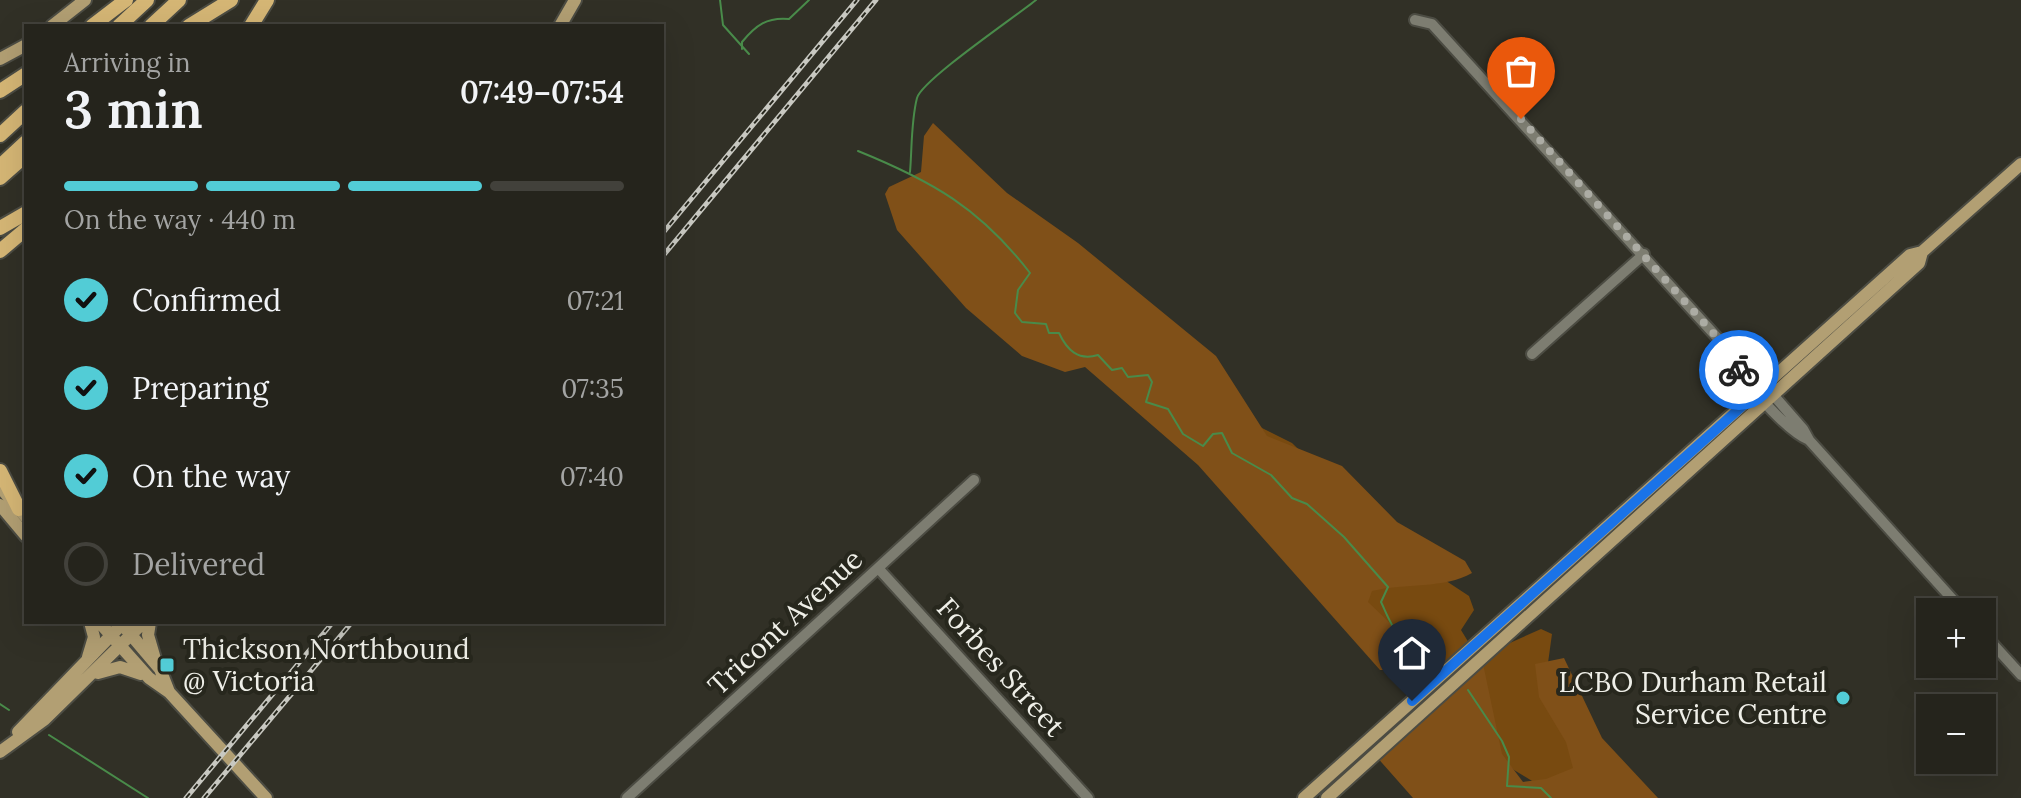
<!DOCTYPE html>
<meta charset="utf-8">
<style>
:root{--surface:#25241c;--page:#313029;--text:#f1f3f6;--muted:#a3a4a3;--line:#42413b;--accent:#52ccd6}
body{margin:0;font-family:Lora,serif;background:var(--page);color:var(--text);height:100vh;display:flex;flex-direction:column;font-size:30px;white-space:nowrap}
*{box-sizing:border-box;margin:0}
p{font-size:26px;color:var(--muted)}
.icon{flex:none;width:44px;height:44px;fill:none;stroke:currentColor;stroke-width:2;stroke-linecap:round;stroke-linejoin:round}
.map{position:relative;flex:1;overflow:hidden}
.sheet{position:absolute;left:24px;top:24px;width:640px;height:600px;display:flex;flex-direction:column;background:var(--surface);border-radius:0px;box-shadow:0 8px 32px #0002,0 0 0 2px var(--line)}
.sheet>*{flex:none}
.buttons{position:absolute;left:1916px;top:598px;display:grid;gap:16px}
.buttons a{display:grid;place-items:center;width:80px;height:80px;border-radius:0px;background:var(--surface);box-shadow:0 8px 32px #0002,0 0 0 2px var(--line);font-size:40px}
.pin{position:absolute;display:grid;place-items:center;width:68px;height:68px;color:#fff;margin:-82px -34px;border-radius:50% 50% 50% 0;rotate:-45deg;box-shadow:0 0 8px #0007}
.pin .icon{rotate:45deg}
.courier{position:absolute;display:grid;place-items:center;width:80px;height:80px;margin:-40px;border:6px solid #1a73e8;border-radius:50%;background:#fff;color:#222;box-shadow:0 2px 10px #0007}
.overview em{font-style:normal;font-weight:600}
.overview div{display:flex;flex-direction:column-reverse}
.overview{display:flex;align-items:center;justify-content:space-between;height:136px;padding:0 40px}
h1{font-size:52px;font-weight:600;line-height:60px}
.bar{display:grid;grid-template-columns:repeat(4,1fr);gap:12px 8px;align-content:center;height:96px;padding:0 40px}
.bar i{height:10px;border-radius:6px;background:var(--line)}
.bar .selected{background:var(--accent)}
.bar p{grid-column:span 4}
ol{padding:0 40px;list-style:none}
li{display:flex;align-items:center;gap:24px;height:88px}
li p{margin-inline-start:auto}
li .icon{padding:8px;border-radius:50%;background:var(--accent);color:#111;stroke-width:4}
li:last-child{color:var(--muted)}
li i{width:44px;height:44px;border:4px solid var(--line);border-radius:50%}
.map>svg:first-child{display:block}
.green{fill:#784a10}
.forest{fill:#805018}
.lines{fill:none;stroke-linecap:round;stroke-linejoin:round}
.stream{stroke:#498b4a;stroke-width:2}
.minor-casing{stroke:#4c4c43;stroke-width:14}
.major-casing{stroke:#4c4c43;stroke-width:16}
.highway-casing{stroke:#4c4c43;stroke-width:18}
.minor{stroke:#7d7d71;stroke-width:10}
.major{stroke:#b29f73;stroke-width:12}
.highway{stroke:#d5b675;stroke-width:14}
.rail-casing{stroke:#c8c8c1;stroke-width:5}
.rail{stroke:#27271d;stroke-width:2;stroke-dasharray:6;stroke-linecap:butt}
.done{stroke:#acaca4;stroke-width:8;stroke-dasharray:0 14.4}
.route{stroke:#1a73e8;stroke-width:10}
.poi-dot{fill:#52ccd6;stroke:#27271d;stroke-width:3}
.labels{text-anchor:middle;stroke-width:8;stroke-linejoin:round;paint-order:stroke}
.street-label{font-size:28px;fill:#efefe8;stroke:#27271d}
.poi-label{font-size:28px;fill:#efefe8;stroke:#27271d;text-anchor:start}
</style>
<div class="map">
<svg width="2021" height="798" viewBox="0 0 2021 798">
<rect width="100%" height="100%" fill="#313026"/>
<path class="green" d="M1258,426L1292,443L1338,488L1385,586H1399L1431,571L1469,596L1474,610L1461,630L1472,648L1483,655L1541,629L1552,634L1548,663L1582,772L1537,784L1514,770L1486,744L1458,692L1435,667L1374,634Z"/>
<path class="forest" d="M933,123L1007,193L1078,243L1216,356L1267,436L1342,466L1397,522L1465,561L1472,573C1444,589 1405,583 1372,591L1368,602L1391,624L1406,652L1388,670H1380L1198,465L1085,367L1065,372L1022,356L966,308L897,230L885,194L889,187L921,172L924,136Z
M1564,658L1602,738L1658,798H1413L1375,755L1482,659L1502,754L1523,782L1546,779L1573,768L1566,742L1539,697L1535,664Z"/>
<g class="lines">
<path class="stream" d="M720,0L723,25L749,54
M742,49V42C756,25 767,17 789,19L809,0
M858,151C932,181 980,208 1030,273L1018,290L1015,313L1022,322L1046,324L1049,333H1059C1067,350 1078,361 1098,355L1112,370L1122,368L1128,377L1148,375L1152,382L1146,402L1168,409L1183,434L1203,446L1213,434L1222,433L1232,453L1271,475L1292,498L1307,504L1344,537L1388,587L1381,602C1387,614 1394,636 1408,640C1423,644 1433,641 1445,653
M910,172C912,149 911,121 917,98C922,80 1015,17 1036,0
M1468,690L1502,741L1509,757L1507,786L1541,788L1551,798
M0,704L9,710
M49,735L148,798"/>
<g class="minor-casing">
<path id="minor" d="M1415,20L1432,24L1723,344L1734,350L1803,429L1809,440L1964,612
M1723,344C1731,369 1785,430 1809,440
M1532,354L1644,254
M878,568L1088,798
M1982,632L2021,675
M627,798L974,480"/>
</g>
<g class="major-casing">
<path id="major" d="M52,26L85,0
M560,26L575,0
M0,59L26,45
M0,487L26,517
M0,505L26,536
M99,622L149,678L169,692L266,798
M150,622L148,635L155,659
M126,629L160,669L169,692
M88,657L94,637L90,622
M98,673L120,667L141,674
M18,732L124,622
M0,752L44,720L144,622
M1304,798L1910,255L1922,252L2021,164
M1327,798L1919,263L1922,252"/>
</g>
<g class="highway-casing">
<path id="highway" d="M92,26L126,0
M119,26L147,0
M151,26L179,0
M189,26L231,0
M251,26L267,0
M0,91L26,74
M0,135L26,111
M0,166L26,142
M0,178L26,155
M0,228L26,213
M0,251L26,229
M0,471L19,509"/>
</g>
<use href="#minor" class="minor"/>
<use href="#major" class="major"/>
<use href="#highway" class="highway"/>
<g class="rail-casing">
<path id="rail" d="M662,234L857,0
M662,257L876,0
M186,798L333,622
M204,798L352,622"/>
</g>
<use href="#rail" class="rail"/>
</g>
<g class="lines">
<path class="done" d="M1521,119L1723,344L1727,356L1739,370"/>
<path class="route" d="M1412,701L1758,392L1739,370"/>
</g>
<g class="poi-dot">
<rect x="159" y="657" width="16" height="16" rx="4"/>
<circle cx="1843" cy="698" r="8"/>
</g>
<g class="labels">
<g class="street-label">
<text transform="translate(785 622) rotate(-43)" y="10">Tricont Avenue</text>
<text transform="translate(1001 667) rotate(48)" y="10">Forbes Street</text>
</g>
<g class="poi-label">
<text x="183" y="659">Thickson Northbound<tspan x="183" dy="32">@ Victoria</tspan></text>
<text x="1827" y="692" text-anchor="end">LCBO Durham Retail<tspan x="1827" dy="32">Service Centre</tspan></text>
</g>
</g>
</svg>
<div class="buttons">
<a>+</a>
<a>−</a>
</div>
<div class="pin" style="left:1521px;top:119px;background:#ea580c"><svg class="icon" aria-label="bag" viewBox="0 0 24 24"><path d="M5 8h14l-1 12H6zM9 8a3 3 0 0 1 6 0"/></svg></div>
<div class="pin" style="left:1412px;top:701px;background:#1f2937"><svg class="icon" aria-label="home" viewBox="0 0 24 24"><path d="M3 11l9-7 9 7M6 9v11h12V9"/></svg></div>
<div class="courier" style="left:1739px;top:370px"><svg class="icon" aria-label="bike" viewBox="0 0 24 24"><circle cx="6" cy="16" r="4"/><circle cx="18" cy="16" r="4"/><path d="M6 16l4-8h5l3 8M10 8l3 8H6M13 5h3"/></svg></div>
<section class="sheet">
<div class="overview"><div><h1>3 min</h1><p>Arriving in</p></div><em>07:49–07:54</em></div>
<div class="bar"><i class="selected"></i><i class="selected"></i><i class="selected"></i><i></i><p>On the way · 440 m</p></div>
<ol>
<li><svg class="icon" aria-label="check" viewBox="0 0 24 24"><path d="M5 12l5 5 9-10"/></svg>Confirmed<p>07:21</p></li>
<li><svg class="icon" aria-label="check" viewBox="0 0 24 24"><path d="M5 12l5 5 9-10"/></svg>Preparing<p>07:35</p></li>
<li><svg class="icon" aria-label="check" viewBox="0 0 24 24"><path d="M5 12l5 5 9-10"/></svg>On the way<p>07:40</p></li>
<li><i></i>Delivered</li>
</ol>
</section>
</div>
